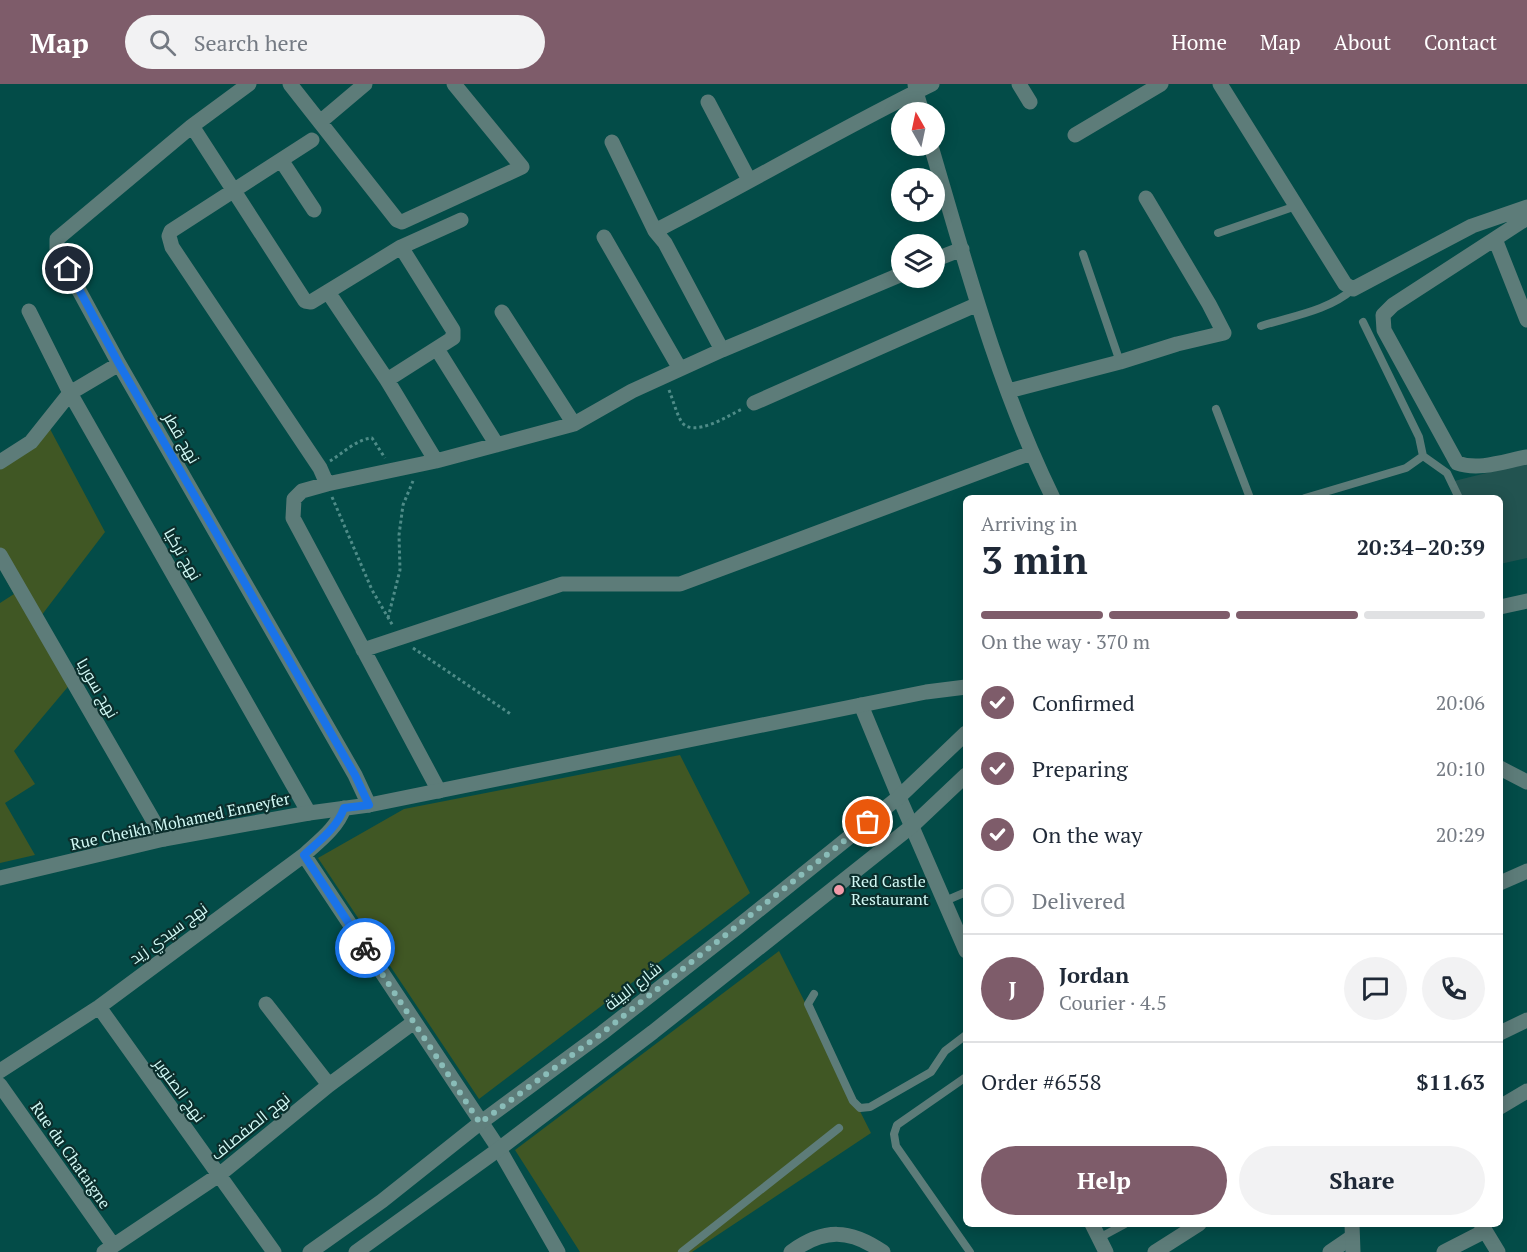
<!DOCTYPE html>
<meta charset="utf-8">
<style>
:root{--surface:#fff;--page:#f2f2f3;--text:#1f2937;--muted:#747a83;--line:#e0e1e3;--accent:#7e5c6a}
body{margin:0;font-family:"PT Serif",Cairo,serif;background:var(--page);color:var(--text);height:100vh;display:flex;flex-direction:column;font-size:22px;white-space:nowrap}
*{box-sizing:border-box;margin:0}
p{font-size:20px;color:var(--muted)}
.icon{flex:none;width:33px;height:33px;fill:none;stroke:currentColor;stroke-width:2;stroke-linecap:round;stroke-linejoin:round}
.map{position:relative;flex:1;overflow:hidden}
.panel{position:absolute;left:963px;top:411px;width:540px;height:732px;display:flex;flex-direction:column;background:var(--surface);border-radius:9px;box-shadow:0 3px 15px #0003}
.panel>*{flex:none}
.needle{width:39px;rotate:351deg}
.fabs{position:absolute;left:891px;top:18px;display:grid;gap:12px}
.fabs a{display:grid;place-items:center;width:54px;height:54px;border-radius:50%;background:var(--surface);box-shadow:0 3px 15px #0003;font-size:30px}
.pin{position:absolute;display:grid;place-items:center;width:51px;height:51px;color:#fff;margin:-26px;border:3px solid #fff;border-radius:50%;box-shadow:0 2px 6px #0007}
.courier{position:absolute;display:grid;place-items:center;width:60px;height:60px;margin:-30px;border:4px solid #1a73e8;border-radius:50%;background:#fff;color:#222;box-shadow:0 2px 8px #0007}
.overview em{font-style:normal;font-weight:800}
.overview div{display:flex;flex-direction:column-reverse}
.overview{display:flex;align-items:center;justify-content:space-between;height:102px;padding:0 18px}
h1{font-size:39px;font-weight:800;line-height:45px}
.bar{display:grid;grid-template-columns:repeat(4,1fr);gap:9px 6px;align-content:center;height:72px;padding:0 18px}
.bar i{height:8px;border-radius:4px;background:var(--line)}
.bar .current{background:var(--accent)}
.bar p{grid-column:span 4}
.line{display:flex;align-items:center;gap:15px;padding:0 18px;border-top:2px solid var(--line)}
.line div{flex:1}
.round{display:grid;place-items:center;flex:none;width:63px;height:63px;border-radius:32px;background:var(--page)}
ol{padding:0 18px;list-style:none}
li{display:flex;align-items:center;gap:18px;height:66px}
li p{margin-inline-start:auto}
li .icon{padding:6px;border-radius:50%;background:var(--accent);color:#fff;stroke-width:4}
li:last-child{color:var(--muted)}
li i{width:33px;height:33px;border:3px solid var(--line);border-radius:50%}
.action{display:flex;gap:12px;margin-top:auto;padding:12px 18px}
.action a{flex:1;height:69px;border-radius:36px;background:var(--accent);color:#fff;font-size:24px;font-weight:800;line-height:69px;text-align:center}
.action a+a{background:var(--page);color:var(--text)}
header{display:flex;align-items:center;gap:36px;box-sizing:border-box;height:84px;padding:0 30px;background:var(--accent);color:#fff}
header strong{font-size:28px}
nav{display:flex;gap:33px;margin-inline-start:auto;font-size:21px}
.search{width:420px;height:54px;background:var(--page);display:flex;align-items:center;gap:15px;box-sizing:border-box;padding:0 21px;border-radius:33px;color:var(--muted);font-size:22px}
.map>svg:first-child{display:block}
.built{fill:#225350}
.green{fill:#405724}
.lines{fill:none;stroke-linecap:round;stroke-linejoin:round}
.path{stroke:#4f8c88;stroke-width:3;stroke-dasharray:3 3;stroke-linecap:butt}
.service{stroke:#5d7c79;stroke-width:8}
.minor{stroke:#5d7c79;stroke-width:15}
.tertiary{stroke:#5d7c79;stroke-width:15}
.done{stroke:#89bcb8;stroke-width:6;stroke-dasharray:0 10.8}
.route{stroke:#1a73e8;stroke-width:8}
.poi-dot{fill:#f39aa9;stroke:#0b2e2c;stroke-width:2}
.labels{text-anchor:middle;stroke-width:4.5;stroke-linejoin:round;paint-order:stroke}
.street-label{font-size:16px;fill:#d1f8f4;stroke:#0b2e2c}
.poi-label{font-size:16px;fill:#d1f8f4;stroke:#0b2e2c;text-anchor:start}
</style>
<header>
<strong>Map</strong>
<div class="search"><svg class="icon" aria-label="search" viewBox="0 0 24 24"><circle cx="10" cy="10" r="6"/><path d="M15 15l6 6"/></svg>Search here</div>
<nav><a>Home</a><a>Map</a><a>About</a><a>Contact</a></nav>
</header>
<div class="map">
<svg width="1527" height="1168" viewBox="0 0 1527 1168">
<rect width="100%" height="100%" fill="#034c48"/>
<path class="built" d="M1527,379V474L1500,480V414H1454L1450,398Z"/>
<path class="green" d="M50,345L105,448L41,532L77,592L14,667L35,700L5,719L35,771L0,779V519L14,510L0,485V385Z
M680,671L750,809L479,1015L318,774L404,725Z
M779,867L871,1049L692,1168H580L515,1066Z"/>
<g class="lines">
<path class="path" d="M669,306C673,316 676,328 681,337C692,355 728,332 742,325
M330,377C343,369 357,355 372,354L385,374
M332,413L372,506L393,542
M388,534L400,486L399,451L403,421L413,397
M413,564L512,631"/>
<path class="service" d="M1218,149L1296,122
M1083,170L1120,278
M1261,242C1292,232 1328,227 1353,205
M1216,325L1250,414
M1423,372L1447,389L1459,414
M1305,414L1406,384L1423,372L1419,353L1363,238
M945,817L966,808
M814,910L808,920L853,1017L860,1024L870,1023L931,988L945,967L966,951
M966,993L897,1041L894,1050L896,1062L970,1168
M1099,1154L1125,1140
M682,1168L839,1044"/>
<path class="minor" d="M249,0L192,42L305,217L311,218L401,163L453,246V254L387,296
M290,0L397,136L402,138L522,83L454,0
M915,0L916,8L922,28
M1019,0L1030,18
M1220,0L1345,200L1353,205L1472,142L1527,123
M708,18L749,96
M320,38L365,0
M192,42L57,155V166L119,280L355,691L369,721
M1075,51L1161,0
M312,56L171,147L169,152L172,163L320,384L327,400
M612,58L655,147
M931,62C966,181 998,302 1053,414
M281,76L314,126
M1527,134L1393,221L1383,231L1384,246L1457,379C1479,387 1505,377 1527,373
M604,153L680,285
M1495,155L1527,236
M401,163L461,136
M934,176L962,165
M328,208L387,296L436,377
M29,227L70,309L309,729
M502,228L574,340
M437,265L497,361
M722,266L665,159L655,147C749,99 838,46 932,0
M1008,307L1120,278L1177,260L1224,249L1209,220L1146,114
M754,319L978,220
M0,378L31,358L70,309L119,280
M0,471L164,755
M1500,523L1527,517
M363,566L562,500H680L1031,369
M861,621L899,713L966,867
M1500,684L1527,698
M439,707L293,434L294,415L302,407L327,400L436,377L574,340L632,307L722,266L902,190
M304,771L499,1065L558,1168
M1500,799L1527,787
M266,920L329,1001
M99,923L274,1168
M1500,949L1527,936
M0,987L99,923L304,771C319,757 337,744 344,724
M0,1001L113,1161
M1500,1023L1527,1007
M1092,1140L1106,1168
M1481,1140L1498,1168
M104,1168L219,1091L329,1001L414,938
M791,1168C824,1144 850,1145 883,1168
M1155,1168L1199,1140
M1330,1168L1352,1153
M1444,1168L1485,1147"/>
<path class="tertiary" d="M0,794L164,755L309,729L369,721L861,621L926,608L966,603
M1352,1140L1353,1168
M310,1168L382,1117L480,1039L602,949L735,845L899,713L966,649
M356,1168L499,1065L653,948L912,742L966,691"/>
</g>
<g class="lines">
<path class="done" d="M365,864L480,1039L602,949L868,738"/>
<path class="route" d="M68,185L119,280L355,691L369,721L344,724C337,744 319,757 304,771L365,864"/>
</g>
<circle class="poi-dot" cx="839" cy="806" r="6"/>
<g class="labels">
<g class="street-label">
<text transform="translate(182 354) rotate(60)" y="6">نهج قطر</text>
<text transform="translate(183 470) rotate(60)" y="6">نهج تركيا</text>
<text transform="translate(98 604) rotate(60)" y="6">نهج سوريا</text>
<text transform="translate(180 737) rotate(-12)" y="6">Rue Cheikh Mohamed Enneyfer</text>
<text transform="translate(168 849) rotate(-36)" y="6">نهج سيدي زيد</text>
<text transform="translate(633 902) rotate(-38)" y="6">شارع البيئة</text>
<text transform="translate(180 1006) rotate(54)" y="6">نهج الصنوبر</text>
<text transform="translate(250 1042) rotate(-39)" y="6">نهج الصفصاف</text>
<text transform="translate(71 1071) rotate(55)" y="6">Rue du Chataigne</text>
</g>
<g class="poi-label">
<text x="851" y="803">Red Castle<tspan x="851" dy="18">Restaurant</tspan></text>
</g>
</g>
</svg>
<div class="fabs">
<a><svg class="needle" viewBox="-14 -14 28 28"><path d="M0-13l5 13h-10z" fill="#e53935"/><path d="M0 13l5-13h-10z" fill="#747a83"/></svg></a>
<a><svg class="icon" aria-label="locate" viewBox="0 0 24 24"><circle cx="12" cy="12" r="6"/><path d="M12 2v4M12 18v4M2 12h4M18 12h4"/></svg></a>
<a><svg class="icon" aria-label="layers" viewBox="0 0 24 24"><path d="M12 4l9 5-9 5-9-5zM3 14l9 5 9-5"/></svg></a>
</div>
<div class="pin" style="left:868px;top:738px;background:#ea580c"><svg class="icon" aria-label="bag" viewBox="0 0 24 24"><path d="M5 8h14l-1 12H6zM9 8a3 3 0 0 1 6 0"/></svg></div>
<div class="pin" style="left:68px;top:185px;background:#1f2937"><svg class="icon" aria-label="home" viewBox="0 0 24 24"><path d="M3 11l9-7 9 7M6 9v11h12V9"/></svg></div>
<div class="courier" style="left:365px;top:864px"><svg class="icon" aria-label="bike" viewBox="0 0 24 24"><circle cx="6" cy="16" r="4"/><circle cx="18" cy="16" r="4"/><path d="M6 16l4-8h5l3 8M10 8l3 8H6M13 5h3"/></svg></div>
<section class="panel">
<div class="overview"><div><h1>3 min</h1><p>Arriving in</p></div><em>20:34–20:39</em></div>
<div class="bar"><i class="current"></i><i class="current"></i><i class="current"></i><i></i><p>On the way · 370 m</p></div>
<ol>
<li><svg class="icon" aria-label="check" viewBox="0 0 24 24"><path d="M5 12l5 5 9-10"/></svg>Confirmed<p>20:06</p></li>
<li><svg class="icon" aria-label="check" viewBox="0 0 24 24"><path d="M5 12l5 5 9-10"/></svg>Preparing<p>20:10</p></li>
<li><svg class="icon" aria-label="check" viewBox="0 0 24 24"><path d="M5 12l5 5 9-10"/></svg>On the way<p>20:29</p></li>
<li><i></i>Delivered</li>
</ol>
<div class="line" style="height:108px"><b class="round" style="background:var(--accent);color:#fff">J</b><div><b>Jordan</b><p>Courier · 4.5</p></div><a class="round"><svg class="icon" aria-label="chat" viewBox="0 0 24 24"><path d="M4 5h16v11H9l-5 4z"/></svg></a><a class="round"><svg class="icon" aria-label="phone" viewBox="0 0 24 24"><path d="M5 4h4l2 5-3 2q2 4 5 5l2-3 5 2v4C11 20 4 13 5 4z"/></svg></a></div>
<div class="line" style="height:78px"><div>Order #6558</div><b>$11.63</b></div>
<div class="action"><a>Help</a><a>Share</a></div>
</section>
</div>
